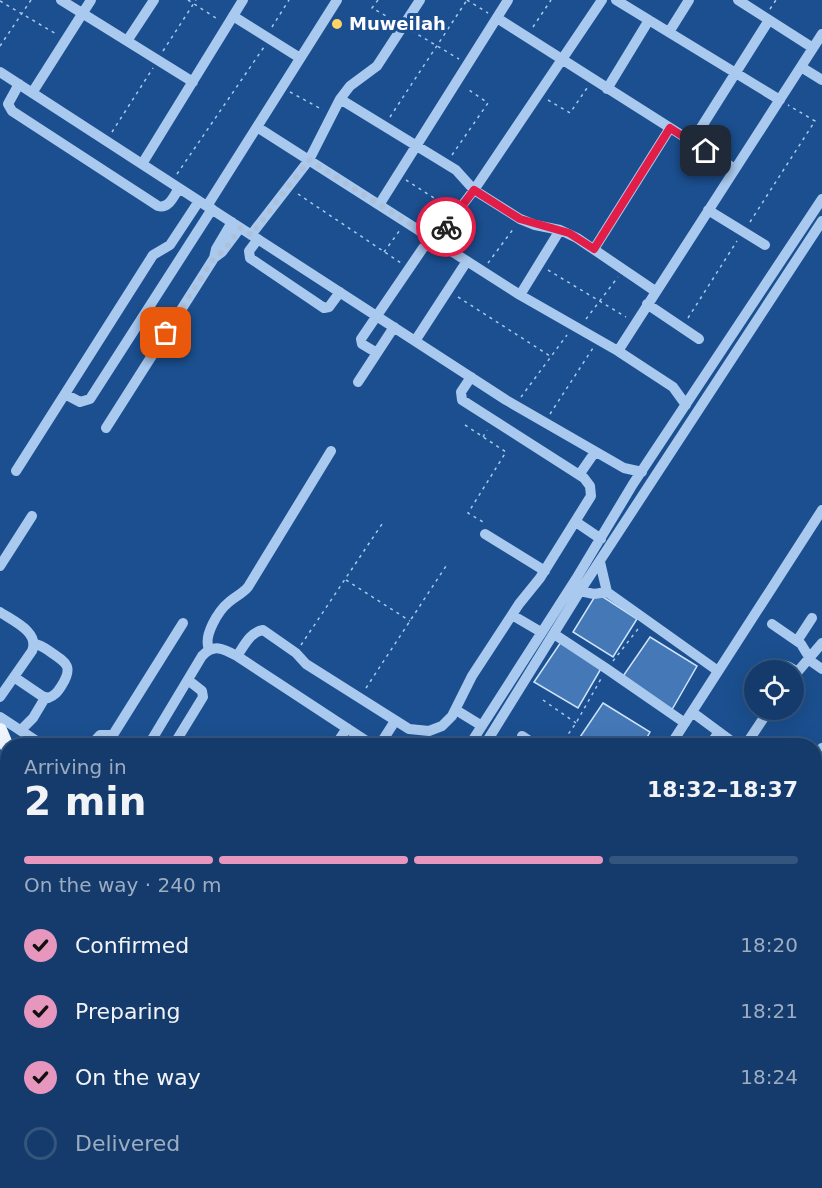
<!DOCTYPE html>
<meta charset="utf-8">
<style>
:root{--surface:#143b6b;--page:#214673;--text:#f1f3f6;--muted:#9dadc1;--line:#33557e;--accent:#e797bd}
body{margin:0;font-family:"DejaVu Sans",sans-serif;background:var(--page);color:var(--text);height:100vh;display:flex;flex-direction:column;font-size:22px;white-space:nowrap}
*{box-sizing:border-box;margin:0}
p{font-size:20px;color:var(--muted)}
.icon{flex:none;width:33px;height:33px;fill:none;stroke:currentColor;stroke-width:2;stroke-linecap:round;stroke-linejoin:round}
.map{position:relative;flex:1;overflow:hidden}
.side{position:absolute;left:0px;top:738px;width:822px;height:450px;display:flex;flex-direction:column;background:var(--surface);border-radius:24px 24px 0 0;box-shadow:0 6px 24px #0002,0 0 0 2px var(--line)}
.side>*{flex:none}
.controls{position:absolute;left:744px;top:660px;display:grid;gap:12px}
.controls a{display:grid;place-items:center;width:60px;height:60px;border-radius:50%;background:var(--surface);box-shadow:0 6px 24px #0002,0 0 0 2px var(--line);font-size:30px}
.pin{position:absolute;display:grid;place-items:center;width:51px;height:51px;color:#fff;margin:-26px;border-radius:12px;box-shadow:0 3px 9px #0006}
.courier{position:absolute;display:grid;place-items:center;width:60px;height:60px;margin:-30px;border:4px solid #e11d48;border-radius:50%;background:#fff;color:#222;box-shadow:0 2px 8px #0007}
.headline em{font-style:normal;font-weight:700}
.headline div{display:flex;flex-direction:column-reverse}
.headline{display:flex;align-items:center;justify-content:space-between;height:102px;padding:0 24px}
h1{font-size:39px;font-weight:700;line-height:45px}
.bar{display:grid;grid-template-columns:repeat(4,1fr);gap:9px 6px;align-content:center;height:72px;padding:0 24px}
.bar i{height:8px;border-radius:4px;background:var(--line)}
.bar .on{background:var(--accent)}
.bar p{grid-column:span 4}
ol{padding:0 24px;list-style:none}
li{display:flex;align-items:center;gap:18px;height:66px}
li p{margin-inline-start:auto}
li .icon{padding:6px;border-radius:50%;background:var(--accent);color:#111;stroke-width:4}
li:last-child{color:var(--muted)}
li i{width:33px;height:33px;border:3px solid var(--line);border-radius:50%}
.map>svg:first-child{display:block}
.green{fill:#2e69ad}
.building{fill:#4478b7;stroke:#cfe3fa;stroke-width:1.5}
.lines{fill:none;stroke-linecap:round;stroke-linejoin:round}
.path{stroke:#a9c9ee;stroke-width:1.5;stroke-dasharray:3 4.5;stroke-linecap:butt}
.minor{stroke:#a9c9ee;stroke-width:10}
.major{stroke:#f0f6ff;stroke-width:14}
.highway{stroke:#fff;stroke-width:15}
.done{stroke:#afc1d8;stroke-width:6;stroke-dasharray:0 10.8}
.route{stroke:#e11d48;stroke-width:8}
.poi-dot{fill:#ffd166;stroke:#1b4f8f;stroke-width:2}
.labels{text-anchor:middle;stroke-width:6;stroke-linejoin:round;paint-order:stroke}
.poi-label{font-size:18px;font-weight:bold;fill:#fff;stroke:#1b4f8f;text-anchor:start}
</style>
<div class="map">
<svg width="822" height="1188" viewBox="0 0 822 1188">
<rect width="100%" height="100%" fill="#1b4f8f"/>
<path class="green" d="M7,876L8,1127H7L0,1122V888Z
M87,1181H158L153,1188H99Z"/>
<path class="building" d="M597,593L637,619L613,657L573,632Z
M650,637L697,666L670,713L619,682Z
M561,642L602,667L578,708L534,682Z
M603,703L650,732L642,746H574Z
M496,737L509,746H490Z"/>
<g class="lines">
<path class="path" d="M188,0L219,20
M378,0L372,8L395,21
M467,0L488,13
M0,1L58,35
M770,9L776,0
M272,27L289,0
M533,27L551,0
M412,31L459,59
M0,46L31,0
M163,51L196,0
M290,92L323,110
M548,100L570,113L587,88
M390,117L467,0
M112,132L153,68
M452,155L488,103L466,88
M177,174L264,47
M406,180L448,207
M298,194L401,263
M750,222L815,121L788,105
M384,252L400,230
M488,263L514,228
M548,270L626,317
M458,297L550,356
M688,318L737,241
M586,319L618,277
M521,397L567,335
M550,414L593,348
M465,425L506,452L468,513L483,522L481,524
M483,437L487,430
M346,580L410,621
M301,645L384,521
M613,661L638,629
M366,688L448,563
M543,700L576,723
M560,746L576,723L602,677"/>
<path class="minor" d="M61,0L193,82
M616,0L780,100
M738,0L813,48
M233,16L300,58
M497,18L735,169
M669,32L689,0
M127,41L154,0
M801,67L822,80
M0,72L506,400L624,468L642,472
M19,84L8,104L12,111L158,206C169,209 174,196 179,188
M607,89L649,20
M32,93L91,0
M340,99L456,170L474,190L520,219L535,225L560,230L577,238L655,291
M257,127L520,295L618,351L673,387L686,405
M692,142L769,20
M142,164L243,0
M379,205L508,0
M207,206L337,0
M708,210L765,245
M251,235L309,160L340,99L350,86L377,66L420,0
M258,239L249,251L250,258L324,308L329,307L340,292
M594,249L670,128
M214,258L222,252L240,228
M520,295L560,230
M647,304L699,339
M415,341L467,261
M618,351L822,34
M377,353L362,344L361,339L423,248L437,238L474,190L602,0
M358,382L394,327
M65,394L80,402L90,399L212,209
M106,428L214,258L216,249L232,222
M16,471L153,255L170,245L199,201
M579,475L595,452
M576,522L601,539
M485,534L545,571
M600,562L607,592L718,671
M0,566L32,516
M580,586V591L594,594L607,592
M0,612C13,621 40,632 32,651L0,697
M512,615L541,632
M772,624L801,644L812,662L822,669
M554,634L607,669L685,723
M797,641L812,618
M209,649C203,636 218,611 229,602C236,596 242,594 248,587L331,451
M237,656C244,646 250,632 263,630L296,653L306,664L409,729L429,731L442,726L452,716L472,676L519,604L540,578L591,496L590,486L584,478L462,400L461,392L471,377
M767,670C779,662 786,664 797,672
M794,676L822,643
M14,677L42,696L48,698C56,695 58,691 62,685C73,667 67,663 52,653C46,649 42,645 34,644
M456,710L482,726
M692,712L738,746
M0,717L44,746
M21,730L33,718L45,698
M522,736L537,746
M90,746L100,735H112
M106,746L183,623
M148,746L202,656C214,643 224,649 237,656L374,746
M173,746L203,697L202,691L188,680
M335,746L347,728
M379,746L395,721
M469,746L576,579L633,484L822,199
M484,746L580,591L822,221
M670,746L822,510
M709,746L719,732
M745,746L769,710
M814,760L822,748
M0,799L8,804
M0,839L8,844
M0,871L8,859
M0,1137L8,1142
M0,1170L8,1158
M67,1180L79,1188
M243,1180L255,1188
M389,1180L390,1188
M176,1188L181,1180
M197,1188L202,1180"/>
<path class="major" d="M0,730L8,749
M0,767L8,772
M677,1180L688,1188"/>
<path class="highway" d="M814,844L822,834
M814,883L822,872
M814,929L822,917
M814,966L822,952
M554,1180L555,1188
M759,1180L763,1188
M624,1188L629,1180
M652,1188L657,1180"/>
</g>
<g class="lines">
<path class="done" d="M166,333L214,258L225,250L240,228L251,235L309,160L435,240L446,227"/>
<path class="route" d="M446,227L474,190L520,219L569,233L594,249L670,128L706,151"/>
</g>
<circle class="poi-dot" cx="337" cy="24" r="6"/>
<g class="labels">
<g class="poi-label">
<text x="349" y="30">Muweilah</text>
</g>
</g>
</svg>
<div class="controls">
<a><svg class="icon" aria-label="locate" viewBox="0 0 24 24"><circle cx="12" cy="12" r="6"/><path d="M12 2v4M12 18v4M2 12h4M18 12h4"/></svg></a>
</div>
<div class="pin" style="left:166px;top:333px;background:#ea580c"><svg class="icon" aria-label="bag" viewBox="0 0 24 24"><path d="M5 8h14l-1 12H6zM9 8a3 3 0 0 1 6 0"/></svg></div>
<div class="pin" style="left:706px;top:151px;background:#1f2937"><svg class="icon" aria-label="home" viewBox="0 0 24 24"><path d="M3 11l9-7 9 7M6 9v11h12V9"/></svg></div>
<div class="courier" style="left:446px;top:227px"><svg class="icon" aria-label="bike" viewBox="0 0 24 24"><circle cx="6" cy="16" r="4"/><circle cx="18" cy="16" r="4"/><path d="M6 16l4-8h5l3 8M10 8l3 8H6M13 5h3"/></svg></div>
<section class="side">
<div class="headline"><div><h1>2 min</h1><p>Arriving in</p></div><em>18:32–18:37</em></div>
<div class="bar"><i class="on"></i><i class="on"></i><i class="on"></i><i></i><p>On the way · 240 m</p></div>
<ol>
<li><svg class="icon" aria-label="check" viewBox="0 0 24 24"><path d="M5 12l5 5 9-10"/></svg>Confirmed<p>18:20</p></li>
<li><svg class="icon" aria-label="check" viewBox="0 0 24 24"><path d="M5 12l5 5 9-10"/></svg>Preparing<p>18:21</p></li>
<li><svg class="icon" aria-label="check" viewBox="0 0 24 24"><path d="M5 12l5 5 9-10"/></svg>On the way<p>18:24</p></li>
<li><i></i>Delivered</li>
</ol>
</section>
</div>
